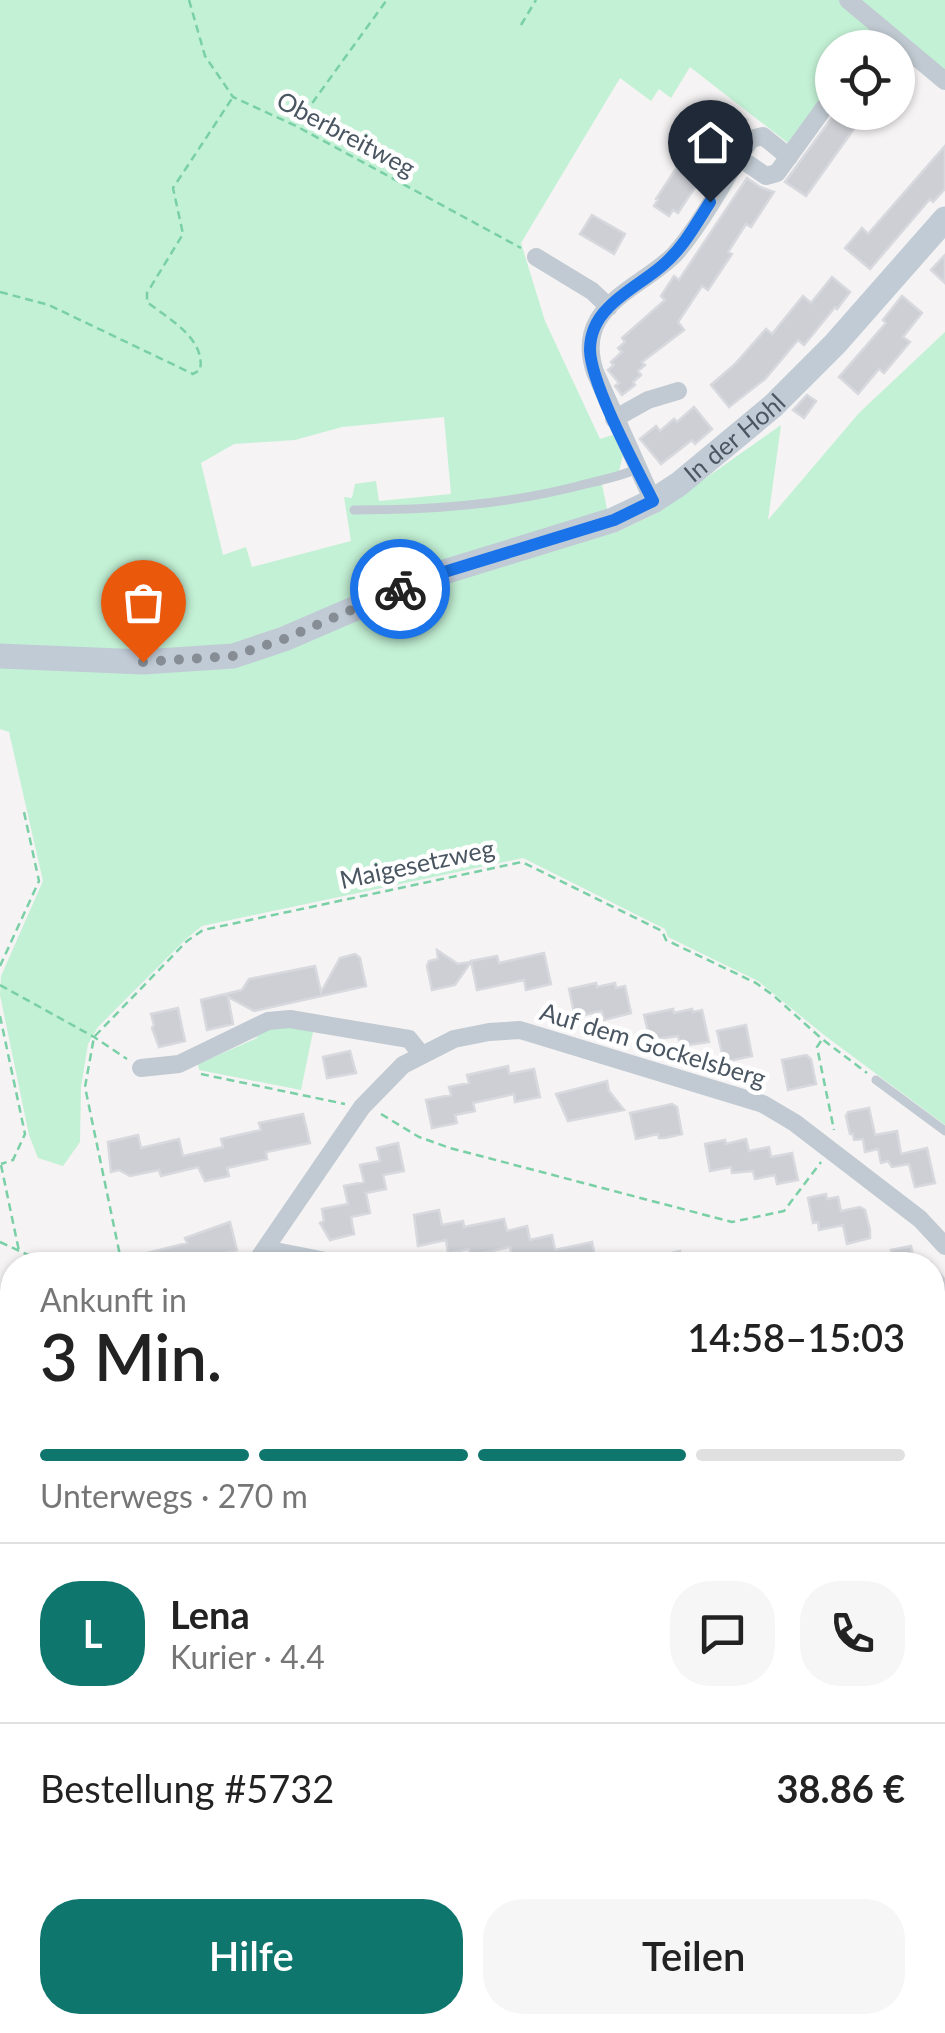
<!DOCTYPE html>
<html lang="de">
<meta charset="utf-8">
<style>
:root{--surface:#fff;--page:#f6f6f6;--text:#222;--muted:#767676;--line:#e0e0e0;--accent:#0f766e}
body{margin:0;font-family:Lato,sans-serif;background:var(--page);color:var(--text);height:100vh;display:flex;flex-direction:column;font-size:38px;white-space:nowrap}
*{box-sizing:border-box;margin:0}
p{font-size:32px;color:var(--muted)}
.icon{flex:none;width:55px;height:55px;fill:none;stroke:currentColor;stroke-width:2;stroke-linecap:round;stroke-linejoin:round}
.map{position:relative;flex:1;overflow:hidden}
.drawer{position:absolute;left:0px;top:1252px;width:945px;height:782px;display:flex;flex-direction:column;background:var(--surface);border-radius:40px 40px 0 0;box-shadow:0 2px 8px #0004}
.drawer>*{flex:none}
.fabs{position:absolute;left:815px;top:30px;display:grid;gap:20px}
.fabs a{display:grid;place-items:center;width:100px;height:100px;border-radius:50%;background:var(--surface);box-shadow:0 2px 8px #0004;font-size:50px}
.pin{position:absolute;display:grid;place-items:center;width:85px;height:85px;color:#fff;margin:-102px -42px;border-radius:50% 50% 50% 0;rotate:-45deg;box-shadow:0 0 10px #0007}
.pin .icon{rotate:45deg}
.courier{position:absolute;display:grid;place-items:center;width:100px;height:100px;margin:-50px;border:8px solid #1a73e8;border-radius:50%;background:#fff;color:#222;box-shadow:0 2px 12px #0007}
.headline em{font-style:normal;font-weight:600}
.headline div{display:flex;flex-direction:column-reverse}
.headline{display:flex;align-items:center;justify-content:space-between;height:170px;padding:0 40px}
h1{font-size:65px;font-weight:600;line-height:75px}
.bar{display:grid;grid-template-columns:repeat(4,1fr);gap:15px 10px;align-content:center;height:120px;padding:0 40px}
.bar i{height:12px;border-radius:8px;background:var(--line)}
.bar .current{background:var(--accent)}
.bar p{grid-column:span 4}
.line{display:flex;align-items:center;gap:25px;padding:0 40px;border-top:2px solid var(--line)}
.line div{flex:1}
.round{display:grid;place-items:center;flex:none;width:105px;height:105px;border-radius:40px;background:var(--page)}
.action{display:flex;gap:20px;margin-top:auto;padding:20px 40px}
.action a{flex:1;height:115px;border-radius:40px;background:var(--accent);color:#fff;font-size:40px;font-weight:600;line-height:115px;text-align:center}
.action a+a{background:var(--page);color:var(--text)}
.map>svg:first-child{display:block}
.green{fill:#c3f1d5;fill-rule:evenodd}
.building{fill:#cdcfd5;stroke:#d7d9de;stroke-width:2.5}
.lines{fill:none;stroke-linecap:round;stroke-linejoin:round}
.path{stroke:#7ad0a6;stroke-width:2.5;stroke-dasharray:8 5;stroke-linecap:butt}
.lane{stroke:#c1cad2;stroke-width:9}
.street{stroke:#c1cad2;stroke-width:18}
.secondary{stroke:#c1cbd6;stroke-width:25}
.done{stroke:#868d94;stroke-width:10;stroke-dasharray:0 18}
.route{stroke:#1a73e8;stroke-width:12}
.labels{text-anchor:middle;stroke-width:9;stroke-linejoin:round;paint-order:stroke}
.street-label{font-size:25px;fill:#4a5661;stroke:#fff}
</style>
<div class="map">
<svg width="945" height="2033" viewBox="0 0 945 2033">
<rect width="100%" height="100%" fill="#f5f3f3"/>
<path class="green" d="M0,0H945V75L878,18L857,47L832,48V82L788,143L690,67L671,98L659,89L651,101L620,78L521,243L545,321L600,439L613,435L623,455L619,471L601,479L612,534L655,514L781,425L768,520L859,413L945,332V1125L824,1035L758,981L668,937L665,929L523,858L202,926L186,939L98,1027L88,1044L81,1087L80,1142L63,1166L38,1158L29,1135L0,995L1,976L43,881L9,732L0,729ZM444,417L451,494L379,501L376,481L355,484L352,498L344,497L351,541L252,567L246,547L223,555L201,463L234,444L295,440L342,427Z
M269,1026L314,1027L301,1090L199,1070L198,1064L257,1038L258,1032Z
M945,1487V1933L932,1931V1496Z
M77,2023V2022L184,2023L138,2033H80Z"/>
<path class="building" d="M726,107L747,120L721,159L718,158L711,168L709,166L678,213L673,210L669,216L654,206L658,200L656,199L687,152L694,156Z
M836,112H866L806,196L785,182Z
M945,146V189L933,202L930,199L870,269L845,248L862,228L868,234Z
M747,178L760,187L774,192L751,227L746,224L728,252L732,254L708,290L702,286L678,322L684,330L642,362L645,365L638,371L641,375L633,382L635,385L622,395L615,386L619,383L608,370L614,365L611,362L622,352L618,348L625,342L622,338L665,300L661,296L674,276L679,280Z
M592,215L625,234L614,254L580,234Z
M945,255V283L931,270Z
M832,277L850,292L837,309L835,307L804,345L798,340L765,379L729,407L711,385L735,364L766,329L772,334L803,296L811,303Z
M902,296L922,313L903,337L910,342L884,373L879,369L858,394L839,377L886,323L883,320Z
M807,395L816,401L804,418L793,410Z
M694,407L712,429L695,444L692,440L661,464L640,439L656,426L660,431L674,419L677,422Z
M437,950L458,964L471,962L455,985L432,990L427,966L429,961L438,959Z
M544,953L551,984L526,990L524,980L477,990L471,961L497,956L499,963Z
M355,954L360,958L366,986L254,1011L228,997L233,1024L207,1030L201,1000L242,990L249,979L315,966L321,992L340,958Z
M596,983L597,987L615,983L616,988L625,986L631,1013L604,1020L602,1011L575,1017L569,989Z
M178,1008L185,1041L159,1047L152,1028L154,1025L151,1014Z
M673,1009L674,1013L692,1009L693,1012L702,1010L709,1042L681,1046L678,1036L650,1040L644,1015Z
M746,1025L752,1056L724,1062L717,1031Z
M350,1051L356,1073L327,1078L323,1057Z
M806,1055L811,1059L816,1084L788,1090L782,1060Z
M508,1066L509,1074L534,1069L540,1097L515,1102L514,1094L473,1103L475,1111L455,1115L457,1123L432,1128L426,1100L451,1095L449,1087L469,1083L467,1075Z
M607,1081L609,1091L624,1110L568,1121L556,1094Z
M672,1104L677,1107L682,1134L665,1138H659L658,1134L636,1139L630,1113Z
M869,1108L875,1135L897,1131L901,1154L927,1148L935,1183L915,1187L909,1164L892,1167L888,1161L881,1163L878,1149L865,1152L863,1139L854,1140L853,1134H850L846,1116L848,1112Z
M303,1114L310,1143L266,1152L267,1159L227,1168L229,1176L205,1181L198,1167L161,1176L159,1170L130,1176L119,1170L111,1172L108,1142L138,1135L141,1148L179,1139L183,1156L223,1147L221,1139L261,1130L259,1123Z
M746,1139L749,1151L769,1147L771,1157L792,1153L798,1180L777,1184L775,1175L755,1179L753,1171L732,1173L731,1167L710,1171L705,1144L725,1140L726,1144Z
M398,1143L404,1171L383,1175L386,1189L366,1193L370,1213L351,1217L354,1234L330,1240L320,1223L324,1221L322,1209L348,1204L344,1186L364,1182L360,1165L380,1161L377,1148Z
M826,1194L827,1199L838,1197L841,1211L860,1207L865,1210L870,1230V1238L847,1244L843,1225L819,1230L818,1222L813,1223L808,1198Z
M439,1210L442,1225L463,1221L464,1227L504,1219L507,1231L527,1226L530,1240L552,1235L555,1250L592,1242L597,1265H535L533,1255L513,1260L510,1247L470,1256L469,1249L448,1253L446,1240L418,1246L414,1215Z
M230,1222L237,1250L225,1253L226,1257L210,1261L212,1265H125L124,1259L187,1243L185,1238Z
M911,1246L915,1265H895L891,1250Z
M680,1251L683,1265H641V1260Z
M932,1264L945,1280V1300L932,1302Z
M12,1306V1330L0,1333V1309Z
M945,1435V1465L934,1467L932,1437Z
M12,1491V1548L0,1549V1492Z
M5,1655L12,1688V1709L0,1712V1656Z
M12,1751V1857L7,1858L0,1825V1754Z
M12,1877V1903L0,1906V1879Z"/>
<g class="lines">
<path class="path" d="M189,0L205,56L233,97L296,126L521,248
M521,25L536,0
M297,124L386,1
M0,292L49,305L193,374L200,370C206,339 169,319 147,302V293L183,234L173,188L233,97
M0,966L39,881L24,812
M0,985L94,1037L127,1059
M0,1016L25,1134L13,1160L1,1164
M821,1041L817,1047L834,1130
M201,1074L345,1104
M381,1114L419,1137L450,1148L732,1222L784,1211L821,1162
M1,1165L19,1251
M0,1242L50,1265
M122,1265L85,1087L94,1037L187,941L203,930L522,862L662,931L666,940L756,983L774,996L822,1039L867,1073
M0,1347L12,1345
M932,1378L945,1376
M0,1476L12,1539
M932,1488L945,1479
M932,1504L945,1515
M1,1562L12,1560
M2,1562L5,1580L12,1578
M5,1580L12,1616
M932,1688L945,1691
M0,1720L12,1717
M932,1784L945,1794
M932,1908L945,1909
M0,1918L12,1915
M0,2007L12,2014
M24,2022L30,2033
M318,2033L325,2022"/>
<path class="lane" d="M354,510C430,510 503,505 578,486C598,481 618,477 637,469
M876,1080L945,1131
M50,2033L71,2026"/>
<path class="street" d="M848,0L945,81
M868,48L882,28
M738,157L766,176L777,173L832,97
M536,257L592,291L609,307
M614,419L648,400L678,391
M653,501L595,372C589,354 588,337 598,320C615,292 651,278 674,255C702,224 727,174 751,139L763,136L789,157
M141,1068L179,1064L268,1021L290,1019L409,1039L421,1054
M265,1249L346,1265
M254,1265L362,1107L403,1065L454,1039L489,1032L520,1030L763,1104L795,1123L920,1219L945,1246
M0,1406H12
M932,1939L945,1941
M356,2033L364,2022
M513,2033L515,2022"/>
<path class="secondary" id="s1" d="M0,656L143,662L233,656L284,639L428,577L613,520L653,501L679,484L773,406L835,344L945,219"/>
</g>
<g class="lines">
<path class="done" d="M143,662L233,656L284,639L400,589"/>
<path class="route" d="M400,589L428,577L614,520L653,501C636,467 591,385 590,350C590,334 597,319 608,308C624,291 646,280 663,265C683,248 696,224 710,202"/>
</g>
<g class="labels">
<g class="street-label">
<text transform="translate(346 134) rotate(28)" y="9">Oberbreitweg</text>
<text dy="9" stroke="none"><textPath href="#s1" startOffset="785">In der Hohl</textPath></text>
<text transform="translate(417 864) rotate(-12)" y="9">Maigesetzweg</text>
<text transform="translate(653 1045) rotate(17)" y="9">Auf dem Gockelsberg</text>
</g>
</g>
</svg>
<div class="fabs">
<a><svg class="icon" aria-label="locate" viewBox="0 0 24 24"><circle cx="12" cy="12" r="6"/><path d="M12 2v4M12 18v4M2 12h4M18 12h4"/></svg></a>
</div>
<div class="pin" style="left:143px;top:662px;background:#ea580c"><svg class="icon" aria-label="bag" viewBox="0 0 24 24"><path d="M5 8h14l-1 12H6zM9 8a3 3 0 0 1 6 0"/></svg></div>
<div class="pin" style="left:710px;top:202px;background:#1f2937"><svg class="icon" aria-label="home" viewBox="0 0 24 24"><path d="M3 11l9-7 9 7M6 9v11h12V9"/></svg></div>
<div class="courier" style="left:400px;top:589px"><svg class="icon" aria-label="bike" viewBox="0 0 24 24"><circle cx="6" cy="16" r="4"/><circle cx="18" cy="16" r="4"/><path d="M6 16l4-8h5l3 8M10 8l3 8H6M13 5h3"/></svg></div>
<section class="drawer">
<div class="headline"><div><h1>3 Min.</h1><p>Ankunft in</p></div><em>14:58–15:03</em></div>
<div class="bar"><i class="current"></i><i class="current"></i><i class="current"></i><i></i><p>Unterwegs · 270 m</p></div>
<div class="line" style="height:180px"><b class="round" style="background:var(--accent);color:#fff">L</b><div><b>Lena</b><p>Kurier · 4.4</p></div><a class="round"><svg class="icon" aria-label="chat" viewBox="0 0 24 24"><path d="M4 5h16v11H9l-5 4z"/></svg></a><a class="round"><svg class="icon" aria-label="phone" viewBox="0 0 24 24"><path d="M5 4h4l2 5-3 2q2 4 5 5l2-3 5 2v4C11 20 4 13 5 4z"/></svg></a></div>
<div class="line" style="height:130px"><div>Bestellung #5732</div><b>38.86 €</b></div>
<div class="action"><a>Hilfe</a><a>Teilen</a></div>
</section>
</div>
